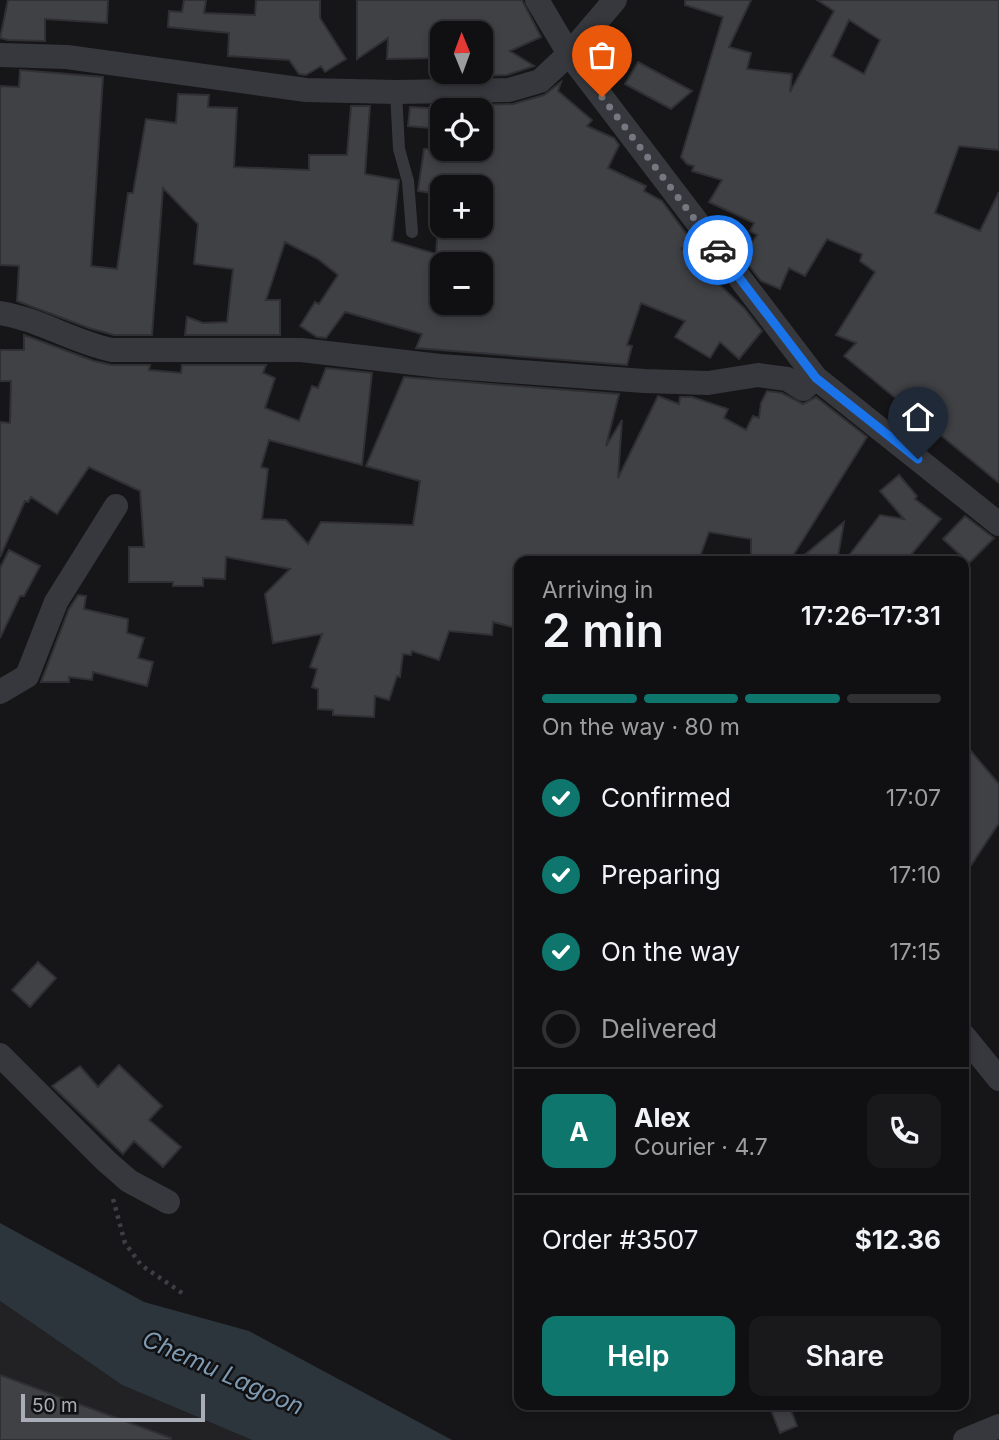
<!DOCTYPE html>
<meta charset="utf-8">
<style>
:root{--surface:#101012;--page:#19191b;--text:#f1f3f6;--muted:#9c9d9f;--line:#303032;--accent:#0f766e}
body{margin:0;font-family:Inter,sans-serif;background:var(--page);color:var(--text);height:100vh;display:flex;flex-direction:column;font-size:26px;white-space:nowrap}
*{box-sizing:border-box;margin:0}
p{font-size:23px;color:var(--muted)}
.icon{flex:none;width:38px;height:38px;fill:none;stroke:currentColor;stroke-width:2;stroke-linecap:round;stroke-linejoin:round}
.map{position:relative;flex:1;overflow:hidden}
.sheet{position:absolute;left:514px;top:556px;width:455px;height:854px;display:flex;flex-direction:column;background:var(--surface);border-radius:14px;box-shadow:0 4px 10px #0003,0 0 0 2px var(--line)}
.sheet>*{flex:none}
.needle{width:46px;rotate:359deg}
.fabs{position:absolute;left:430px;top:21px;display:grid;gap:14px}
.fabs a{display:grid;place-items:center;width:63px;height:63px;border-radius:14px;background:var(--surface);box-shadow:0 4px 10px #0003,0 0 0 2px var(--line);font-size:35px}
.scale{position:absolute;left:21px;bottom:18px;width:184px;box-sizing:border-box;padding-left:7px;border:4px solid #a8adb8;border-top:0;font-size:19px;line-height:24px;white-space:nowrap;color:#a8adb8;-webkit-text-stroke:5px #111113;paint-order:stroke}
.pin{position:absolute;display:grid;place-items:center;width:60px;height:60px;color:#fff;margin:-72px -30px;border-radius:50% 50% 50% 0;rotate:-45deg;box-shadow:0 0 7px #0007}
.pin .icon{rotate:45deg}
.courier{position:absolute;display:grid;place-items:center;width:70px;height:70px;margin:-35px;border:5px solid #1a73e8;border-radius:50%;background:#fff;color:#222;box-shadow:0 2px 9px #0007}
.headline em{font-style:normal;font-weight:600}
.headline div{display:flex;flex-direction:column-reverse}
.headline{display:flex;align-items:center;justify-content:space-between;height:119px;padding:0 28px}
h1{font-size:46px;font-weight:600;line-height:52px}
.bar{display:grid;grid-template-columns:repeat(4,1fr);gap:10px 7px;align-content:center;height:84px;padding:0 28px}
.bar i{height:9px;border-radius:5px;background:var(--line)}
.bar .selected{background:var(--accent)}
.bar p{grid-column:span 4}
.line{display:flex;align-items:center;gap:18px;padding:0 28px;border-top:2px solid var(--line)}
.line div{flex:1}
.round{display:grid;place-items:center;flex:none;width:74px;height:74px;border-radius:14px;background:var(--page)}
ol{padding:0 28px;list-style:none}
li{display:flex;align-items:center;gap:21px;height:77px}
li p{margin-inline-start:auto}
li .icon{padding:7px;border-radius:50%;background:var(--accent);color:#fff;stroke-width:4}
li:last-child{color:var(--muted)}
li i{width:38px;height:38px;border:4px solid var(--line);border-radius:50%}
.cta{display:flex;gap:14px;margin-top:auto;padding:14px 28px}
.cta a{flex:1;height:80px;border-radius:14px;background:var(--accent);color:#fff;font-size:28px;font-weight:600;line-height:80px;text-align:center}
.cta a+a{background:var(--page);color:var(--text)}
.map>svg:first-child{display:block}
.built{fill:#222225}
.water{fill:#2c353c}
.building{fill:#404145;stroke:#303034;stroke-width:2;fill-rule:evenodd}
.lines{fill:none;stroke-linecap:round;stroke-linejoin:round}
.path{stroke:#3d3f44;stroke-width:4.5;stroke-dasharray:3.5 5;stroke-linecap:butt}
.service{stroke:#37383d;stroke-width:12}
.minor{stroke:#37383d;stroke-width:24}
.done{stroke:#757880;stroke-width:7;stroke-dasharray:0 12.6}
.route{stroke:#1a73e8;stroke-width:9}
.labels{text-anchor:middle;stroke-width:5;stroke-linejoin:round;paint-order:stroke}
.water-label{font-size:24px;font-style:italic;fill:#7f9bb3;stroke:#111113}
</style>
<div class="map">
<svg width="999" height="1440" viewBox="0 0 999 1440">
<rect width="100%" height="100%" fill="#161618"/>
<path class="built" d="M0,1301L122,1385L252,1440H0Z"/>
<path class="water" d="M0,1223L144,1302L249,1331L452,1440H252L122,1385L0,1301Z"/>
<path class="building" d="M8,0H108L107,23L45,19V41L8,40L0,38Z
M184,0H206L204,13L255,15L256,0H320V18L346,59L325,72L321,66L306,75L299,74L289,60L228,56L229,33L168,27L169,11L182,12Z
M357,0H522L541,37L510,51L534,66L507,75L481,76V33H443V47H435V58L387,59L388,38L357,59Z
M685,0H751L729,47L751,53L747,69L792,74L790,92L834,11L817,0H999V150L959,146L935,213L980,231L999,192V483L844,356L856,343L836,335L875,272L860,261L862,254L827,239L805,276L789,268L780,289L761,281L742,257L757,235L750,231L754,223L709,202L722,180L692,171L694,166L687,164L681,157L723,17L685,5ZM849,20L880,40L864,74L832,56Z
M638,62L692,91L671,109L625,84Z
M20,70L103,77L91,266L117,269L128,193H133L146,119L176,123L178,94L209,95L208,107L237,108L234,167L309,170V155H347L351,106H370L365,174L399,180L392,241L436,254L438,226H481V187H443V195L418,191L424,149H485L488,110H481V105L513,104L544,95L561,82L558,91L592,120L587,126L614,138L619,145L608,168L646,186L644,191L662,201L702,255L681,248L744,308L762,331L739,359L720,342L710,358L675,337L685,321L641,303L627,345L632,346L627,365L416,348L422,334L345,312L326,338L317,337L300,326L315,302L319,304L338,275L318,259L285,242L266,300H280V335H185L187,317L203,323L227,322L233,269L194,264L198,224L163,188L152,335H114L89,328L17,301L19,266L0,265V86L19,87ZM443,264H481V303H443Z
M410,107L443,109L440,129L408,126Z
M24,335L94,361L112,365H150L149,370L181,373L182,365H266L263,373L275,378L265,408L299,421L312,386L318,388L326,368L372,373L362,465L269,440L261,467L268,469L262,519L286,520L308,544L321,522L413,525L420,481L366,466L404,377L619,394L606,446L622,420L618,478L658,396L679,404L680,397H692L728,409L724,418L746,430L753,416L759,418L761,403L767,391L782,393L803,404L816,397L867,437L789,562H751V539L709,532L698,562H520V629L493,622L492,635L449,631L439,660L412,651L411,655L403,654L400,677L397,676L389,700L375,696L374,717L333,715V710L318,709V689L312,687L317,669L310,667L322,634L273,643L265,594L290,569L226,557L225,579L203,578V586H173V582H129V547H144L140,491L89,467L57,514L31,497L28,502L25,501L0,557V422L10,423L11,381H0V350H24Z
M899,475L917,496L915,499L941,519L905,562H844L880,515L904,519L880,491Z
M965,516L994,538L969,563L943,539Z
M844,522L837,562H796Z
M9,550L40,566L24,596H20L0,638V568Z
M78,595L86,596L84,609L128,619L127,633L144,638L138,658L153,662L147,686L93,672L92,680L69,677V682H41L69,609Z
M964,743L999,784V823L964,876Z
M38,962L56,978L30,1007L12,990Z
M119,1065L162,1106L149,1120L181,1147L163,1167L134,1141L123,1154L52,1086L80,1066L98,1087Z
M0,1375L171,1438V1440H0Z
M769,1405H789L797,1426L780,1433Z"/>
<g class="lines">
<path class="path" d="M113,1199L125,1243L141,1265L185,1295"/>
<path class="service" d="M396,92L399,149L408,181L412,232"/>
<path class="minor" d="M537,0L569,54L816,378L999,524
M0,55L67,57L306,90L396,92L509,90L540,81L569,54L615,0
M0,313C39,319 73,342 112,350H301L440,366L644,381L708,383L758,375L787,379L803,389L816,378
M0,692L27,676L56,602L116,506
M964,1036L999,1079
M0,1055L106,1161L129,1181L168,1202
M965,1440L999,1426"/>
</g>
<g class="lines">
<path class="done" d="M602,97L718,250"/>
<path class="route" d="M718,250L816,378L918,459"/>
</g>
<g class="labels">
<g class="water-label">
<text transform="translate(223 1373) rotate(24)" y="8">Chemu Lagoon</text>
</g>
</g>
</svg>
<div class="fabs">
<a><svg class="needle" viewBox="-14 -14 28 28"><path d="M0-13l5 13h-10z" fill="#e53935"/><path d="M0 13l5-13h-10z" fill="#9c9d9f"/></svg></a>
<a><svg class="icon" aria-label="locate" viewBox="0 0 24 24"><circle cx="12" cy="12" r="6"/><path d="M12 2v4M12 18v4M2 12h4M18 12h4"/></svg></a>
<a>+</a>
<a>−</a>
</div>
<div class="scale">50 m</div>
<div class="pin" style="left:602px;top:97px;background:#ea580c"><svg class="icon" aria-label="bag" viewBox="0 0 24 24"><path d="M5 8h14l-1 12H6zM9 8a3 3 0 0 1 6 0"/></svg></div>
<div class="pin" style="left:918px;top:459px;background:#1f2937"><svg class="icon" aria-label="home" viewBox="0 0 24 24"><path d="M3 11l9-7 9 7M6 9v11h12V9"/></svg></div>
<div class="courier" style="left:718px;top:250px"><svg class="icon" aria-label="car" viewBox="0 0 24 24"><path d="M5 17H2v-5l4-1 3-4h7l3 4 3 1v5h-3M9 17h6M6 11h13"/><circle cx="7" cy="17" r="2"/><circle cx="17" cy="17" r="2"/></svg></div>
<section class="sheet">
<div class="headline"><div><h1>2 min</h1><p>Arriving in</p></div><em>17:26–17:31</em></div>
<div class="bar"><i class="selected"></i><i class="selected"></i><i class="selected"></i><i></i><p>On the way · 80 m</p></div>
<ol>
<li><svg class="icon" aria-label="check" viewBox="0 0 24 24"><path d="M5 12l5 5 9-10"/></svg>Confirmed<p>17:07</p></li>
<li><svg class="icon" aria-label="check" viewBox="0 0 24 24"><path d="M5 12l5 5 9-10"/></svg>Preparing<p>17:10</p></li>
<li><svg class="icon" aria-label="check" viewBox="0 0 24 24"><path d="M5 12l5 5 9-10"/></svg>On the way<p>17:15</p></li>
<li><i></i>Delivered</li>
</ol>
<div class="line" style="height:126px"><b class="round" style="background:var(--accent);color:#fff">A</b><div><b>Alex</b><p>Courier · 4.7</p></div><a class="round"><svg class="icon" aria-label="phone" viewBox="0 0 24 24"><path d="M5 4h4l2 5-3 2q2 4 5 5l2-3 5 2v4C11 20 4 13 5 4z"/></svg></a></div>
<div class="line" style="height:91px"><div>Order #3507</div><b>$12.36</b></div>
<div class="cta"><a>Help</a><a>Share</a></div>
</section>
</div>
